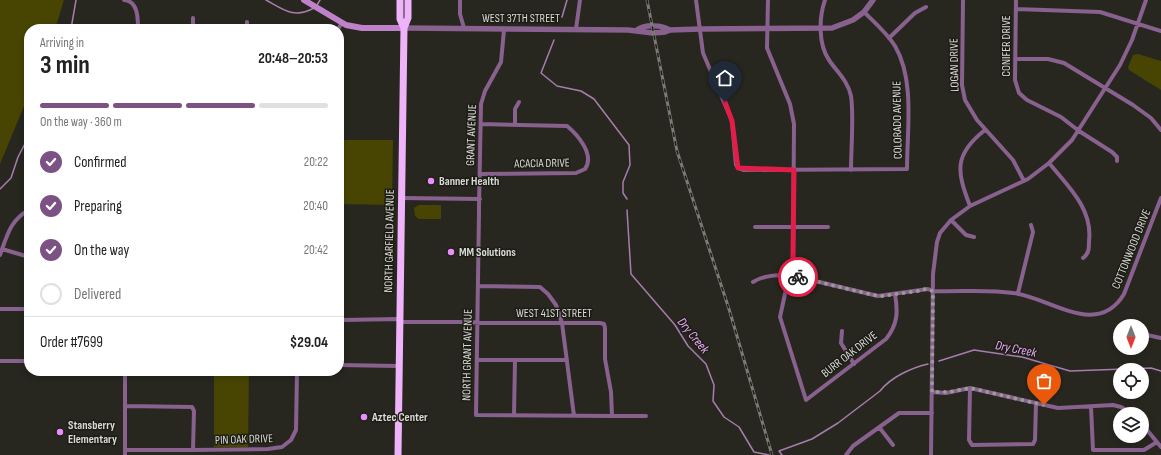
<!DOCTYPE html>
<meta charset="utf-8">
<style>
:root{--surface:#fff;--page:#f2f2f2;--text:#222;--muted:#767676;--line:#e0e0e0;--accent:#7c5284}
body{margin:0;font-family:"Sofia Sans Condensed",sans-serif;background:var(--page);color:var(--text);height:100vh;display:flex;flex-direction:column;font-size:15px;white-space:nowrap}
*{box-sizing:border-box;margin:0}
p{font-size:13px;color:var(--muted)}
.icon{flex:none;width:22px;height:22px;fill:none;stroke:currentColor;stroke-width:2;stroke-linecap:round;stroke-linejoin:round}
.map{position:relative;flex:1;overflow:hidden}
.side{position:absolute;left:24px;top:24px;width:320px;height:352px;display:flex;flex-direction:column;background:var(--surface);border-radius:16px;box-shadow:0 2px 6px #0003}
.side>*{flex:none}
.needle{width:26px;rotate:180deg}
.tools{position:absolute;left:1113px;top:319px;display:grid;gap:8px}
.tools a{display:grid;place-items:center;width:36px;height:36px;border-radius:50%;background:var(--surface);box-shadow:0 2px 6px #0003;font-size:20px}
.pin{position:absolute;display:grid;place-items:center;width:34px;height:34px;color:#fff;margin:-41px -17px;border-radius:50% 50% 50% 0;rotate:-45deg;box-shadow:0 0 4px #0007}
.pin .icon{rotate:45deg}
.courier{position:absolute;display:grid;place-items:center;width:40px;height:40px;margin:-20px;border:3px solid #e11d48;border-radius:50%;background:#fff;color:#222;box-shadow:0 1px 5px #0007}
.head em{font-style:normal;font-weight:700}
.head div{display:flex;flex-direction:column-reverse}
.head{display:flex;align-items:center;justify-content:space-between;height:68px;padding:0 16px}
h1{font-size:26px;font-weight:700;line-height:30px}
.bar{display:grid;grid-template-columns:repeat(4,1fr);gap:6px 4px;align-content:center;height:48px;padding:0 16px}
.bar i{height:5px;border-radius:3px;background:var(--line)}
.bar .on{background:var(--accent)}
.bar p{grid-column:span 4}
.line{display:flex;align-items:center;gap:10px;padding:0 16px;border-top:1px solid var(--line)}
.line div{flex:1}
ol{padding:0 16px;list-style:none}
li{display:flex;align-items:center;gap:12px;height:44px}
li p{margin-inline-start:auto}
li .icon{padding:4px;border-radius:50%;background:var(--accent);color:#fff;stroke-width:4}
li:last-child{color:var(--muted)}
li i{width:22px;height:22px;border:2px solid var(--line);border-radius:50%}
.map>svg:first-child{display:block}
.green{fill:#474501}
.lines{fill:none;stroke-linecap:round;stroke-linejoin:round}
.stream{stroke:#a67dac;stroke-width:1.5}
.minor{stroke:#88618f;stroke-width:4}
.tertiary{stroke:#88618f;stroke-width:5.5}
.secondary{stroke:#c081cb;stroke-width:6}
.trunk{stroke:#efb3fa;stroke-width:7}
.rail-casing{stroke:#7b7b75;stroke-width:3}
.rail{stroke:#1d1d16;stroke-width:1.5;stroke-dasharray:4.5;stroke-linecap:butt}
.done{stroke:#9b9b96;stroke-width:4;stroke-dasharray:0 7.2}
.route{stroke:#e11d48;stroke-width:5}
.poi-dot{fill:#eb8dfc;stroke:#1d1d16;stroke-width:1.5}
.labels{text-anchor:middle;stroke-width:3;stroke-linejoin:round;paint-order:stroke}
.street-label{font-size:12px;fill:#d9d9d5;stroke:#1d1d16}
.poi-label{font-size:12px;font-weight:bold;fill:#d9d9d5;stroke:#1d1d16;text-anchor:start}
.water-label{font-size:13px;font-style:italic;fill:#ebabf7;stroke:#1d1d16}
</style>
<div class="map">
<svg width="1161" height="455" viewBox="0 0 1161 455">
<rect width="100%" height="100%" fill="#272720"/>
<path class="green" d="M0,0H64L55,29H29V94L0,164Z
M1138,54L1161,61V90L1129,70L1128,67L1133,55Z
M339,140H393L392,205L339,204Z
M419,205H441V219H419L415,216L414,208Z
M214,371H249L248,447H214Z"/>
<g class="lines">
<path class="stream" d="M266,0C284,10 294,19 314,8
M317,5L320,0
M562,17L567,0
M71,29L76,0
M554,40L541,73L557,86L581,91L594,99L629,145L630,165L623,182V193L627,199
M0,189L11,178L18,157L29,136
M627,210L631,274L675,325L688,346L706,364L714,385L713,401L724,417L739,427L754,452L769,455
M939,361L974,350L1022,357L1070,371L1151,368L1161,371
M782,455L779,451L812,439L838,423L880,391C891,377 911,368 928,364"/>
<path class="minor" d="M124,0C138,1 138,18 138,29
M460,0V14L464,28
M696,0L703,53L732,121L736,165L738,168L743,170L907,169C907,130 915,80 895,46C887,33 874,22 864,12
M768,0L767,48L790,104L794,124L793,257L780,317L806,400L886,339C898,324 898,312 895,294
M825,0C819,17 818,44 829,60C837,72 848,81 851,96C854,115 851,149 851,170
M963,0L962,85L965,100L977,120L1013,160L1024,181
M1016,0L1015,80L1019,93L1027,100L1061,117L1079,131L1112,152L1117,157V161
M1016,9L1100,12L1161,31
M193,29V18
M247,29V22
M338,29L342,23
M576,29L580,0
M889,38L915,13L926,7
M1015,59H1048L1064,63L1133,105L1151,118L1161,130
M515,124V109L519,102
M1049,163C1068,186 1093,209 1089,241C1089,248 1089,254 1083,258
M480,174L576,173L585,169C595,155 578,135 567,126L481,124
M401,198L480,199
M970,206C957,172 953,155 985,130
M951,220L966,235L974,237
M755,227H828
M2,249L29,257
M0,255C7,236 10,220 29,210
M753,282C764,275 778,275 790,275L878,296L928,289L933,291C959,292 987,289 1013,293C1050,297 1097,339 1124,294L1161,198
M478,286L540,287L548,294L556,305L562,323L574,416
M1018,293L1033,232L1031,225
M339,297H341L342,336
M0,309H29
M342,320L399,319
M399,322H470L480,323H600L604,324L605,328V359L611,392L612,416L476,415C477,347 478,280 479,212V206L481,104L485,91L501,62L504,30
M842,331L841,343L854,364
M1147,335L1161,338
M477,360H567
M0,361H29
M339,365L398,366
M970,388L969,440L972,445L1033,444L1035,440L1036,403
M932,392L946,393L970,388L1058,408L1113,405L1121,407L1133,414
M126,406L192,407L194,411L193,450
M1091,407L1093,450H1144L1157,442
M514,415L515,360
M612,416H646
M1142,424L1161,447
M879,427L893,445
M125,450H193L268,449L282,447L291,440L296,430L297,371
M125,455V371
M846,455L853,446L899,413H932
M931,455L933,274L937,242L940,233L951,220L970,206L1028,179L1049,163L1072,140L1120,65L1132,40L1146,0"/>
<path class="tertiary" d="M404,28L628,30L653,33L665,32L670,30L700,29L832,28L853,20L864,12L873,0
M637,30C645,24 662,25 670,30"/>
<path class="secondary" d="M304,0L346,25L362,28H404"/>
<path class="trunk" d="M400,0V19L404,28
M398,455L404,28L408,18V0"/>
<g class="rail-casing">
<path id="rail" d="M647,0L677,151L729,309L772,455"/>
</g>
<use href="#rail" class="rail"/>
</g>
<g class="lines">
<path class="done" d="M798,277L873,295L883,296L918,291L923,289L933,291L932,392H949L970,388L1044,405"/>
<path class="route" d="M725,102L732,121L738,168L794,170L793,257L790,276L798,277"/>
</g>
<g class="poi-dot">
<circle cx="431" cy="181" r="4"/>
<circle cx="451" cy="252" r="4"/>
<circle cx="364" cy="417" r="4"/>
<circle cx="60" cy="432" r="4"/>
</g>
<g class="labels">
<g class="street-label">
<text x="521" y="22">WEST 37TH STREET</text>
<text transform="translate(1006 46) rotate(-90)" y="4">CONIFER DRIVE</text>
<text transform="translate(954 65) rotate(-91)" y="4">LOGAN DRIVE</text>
<text transform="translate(897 120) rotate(-91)" y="4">COLORADO AVENUE</text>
<text transform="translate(471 135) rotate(-88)" y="4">GRANT AVENUE</text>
<text transform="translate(542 163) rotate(-1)" y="4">ACACIA DRIVE</text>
<text transform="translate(389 241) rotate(-89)" y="4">NORTH GARFIELD AVENUE</text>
<text transform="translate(1131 249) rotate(-68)" y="4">COTTONWOOD DRIVE</text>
<text x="554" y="317">WEST 41ST STREET</text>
<text transform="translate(849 354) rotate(-38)" y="4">BURR OAK DRIVE</text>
<text transform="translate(467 355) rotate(-89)" y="4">NORTH GRANT AVENUE</text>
<text transform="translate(244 439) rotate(-2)" y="4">PIN OAK DRIVE</text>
</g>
<g class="poi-label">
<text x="439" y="185">Banner Health</text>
<text x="459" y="256">MM Solutions</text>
<text x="372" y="421">Aztec Center</text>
<text x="68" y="429">Stansberry<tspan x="68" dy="14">Elementary</tspan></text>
</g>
<g class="water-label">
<text transform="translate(694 335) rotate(51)" y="5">Dry Creek</text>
<text transform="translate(1016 348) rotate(11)" y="5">Dry Creek</text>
</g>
</g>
</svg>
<div class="tools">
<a><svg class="needle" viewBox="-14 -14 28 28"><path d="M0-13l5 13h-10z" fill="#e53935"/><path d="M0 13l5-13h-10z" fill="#767676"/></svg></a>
<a><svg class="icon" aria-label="locate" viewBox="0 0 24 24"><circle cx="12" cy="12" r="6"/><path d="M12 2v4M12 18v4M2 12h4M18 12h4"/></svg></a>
<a><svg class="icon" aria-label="layers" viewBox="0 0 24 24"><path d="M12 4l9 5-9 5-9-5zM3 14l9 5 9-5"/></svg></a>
</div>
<div class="pin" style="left:1044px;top:405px;background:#ea580c"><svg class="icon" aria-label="bag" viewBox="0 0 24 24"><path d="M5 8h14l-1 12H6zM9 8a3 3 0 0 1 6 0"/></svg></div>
<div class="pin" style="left:725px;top:102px;background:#1f2937"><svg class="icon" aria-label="home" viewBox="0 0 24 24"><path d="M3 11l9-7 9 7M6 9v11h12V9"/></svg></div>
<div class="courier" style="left:798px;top:277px"><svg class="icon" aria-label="bike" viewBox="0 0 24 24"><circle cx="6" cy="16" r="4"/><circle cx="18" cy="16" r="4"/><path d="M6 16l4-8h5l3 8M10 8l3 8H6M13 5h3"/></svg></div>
<section class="side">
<div class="head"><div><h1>3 min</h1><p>Arriving in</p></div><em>20:48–20:53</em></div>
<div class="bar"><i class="on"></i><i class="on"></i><i class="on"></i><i></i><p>On the way · 360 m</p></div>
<ol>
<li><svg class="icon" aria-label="check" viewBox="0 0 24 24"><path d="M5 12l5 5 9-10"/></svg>Confirmed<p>20:22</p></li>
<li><svg class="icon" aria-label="check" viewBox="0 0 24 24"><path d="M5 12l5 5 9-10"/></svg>Preparing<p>20:40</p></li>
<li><svg class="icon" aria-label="check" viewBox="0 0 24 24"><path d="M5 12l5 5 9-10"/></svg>On the way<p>20:42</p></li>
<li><i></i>Delivered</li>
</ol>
<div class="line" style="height:52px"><div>Order #7699</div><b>$29.04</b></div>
</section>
</div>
